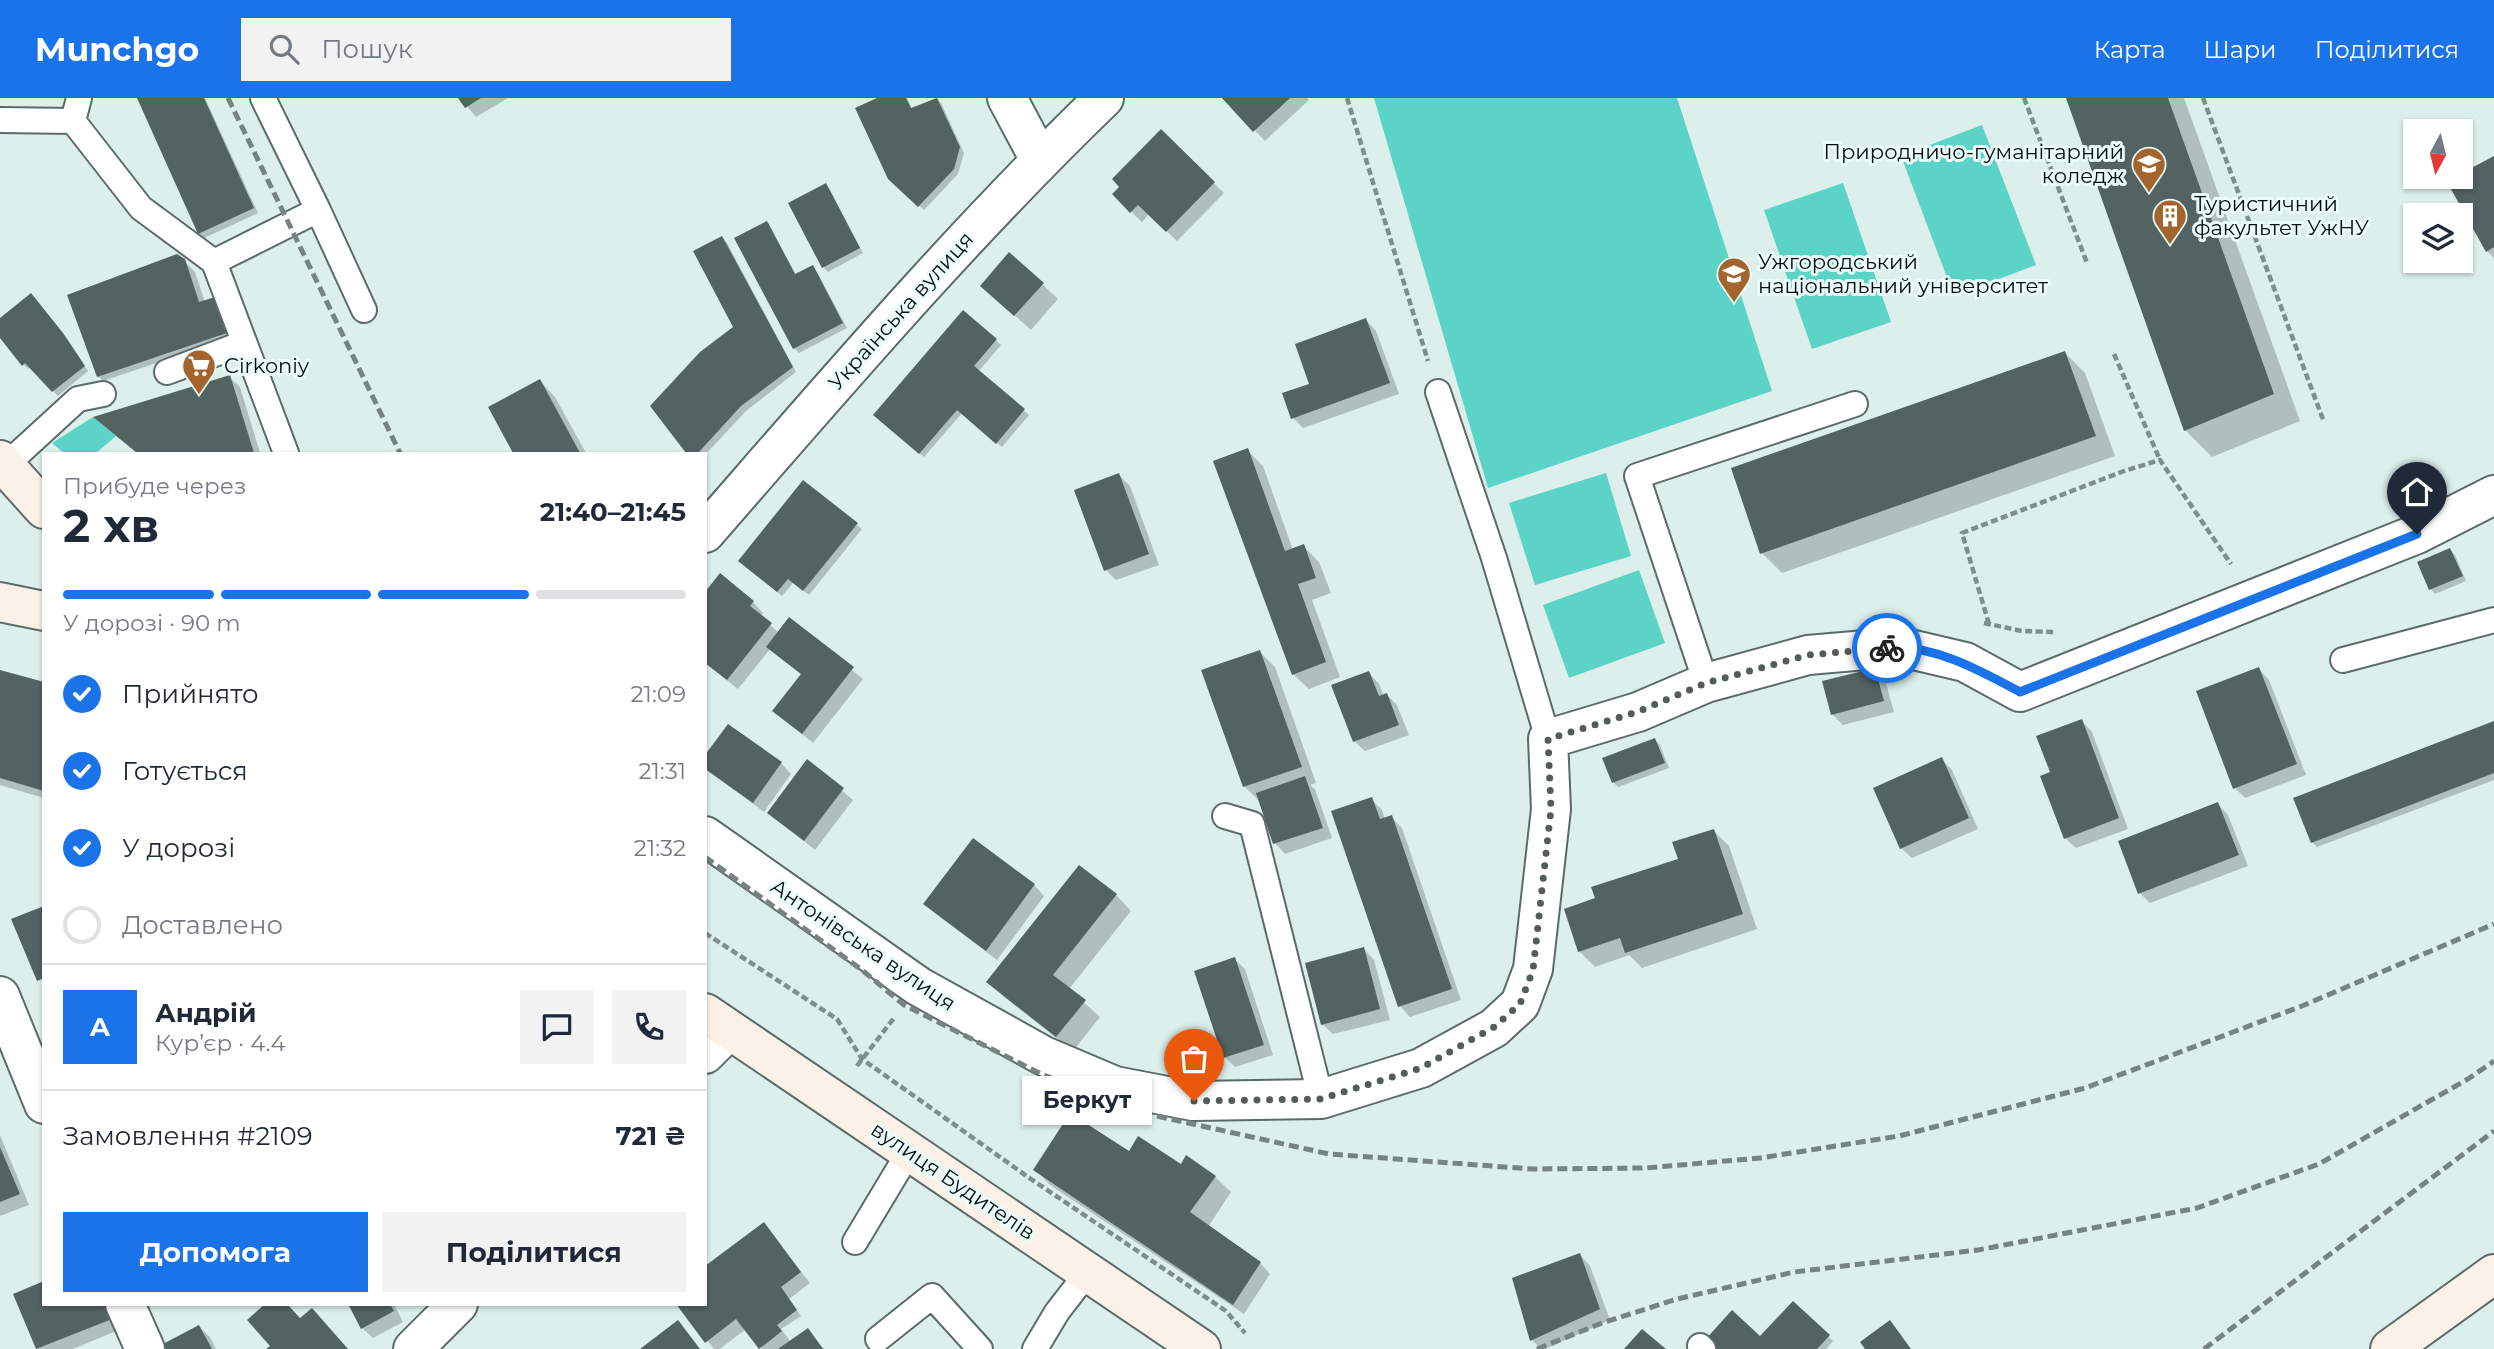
<!DOCTYPE html>
<html lang="uk">
<meta charset="utf-8">
<style>
:root{--surface:#fff;--page:#f2f2f3;--text:#1f2937;--muted:#747a83;--line:#e0e1e3;--accent:#1a73e8}
body{margin:0;font-family:Montserrat,sans-serif;background:var(--page);color:var(--text);height:100vh;display:flex;flex-direction:column;font-size:26px;white-space:nowrap}
*{box-sizing:border-box;margin:0}
p{font-size:23px;color:var(--muted)}
.icon{flex:none;width:38px;height:38px;fill:none;stroke:currentColor;stroke-width:2;stroke-linecap:round;stroke-linejoin:round}
.map{position:relative;flex:1;overflow:hidden}
.details{position:absolute;left:42px;top:354px;width:665px;height:854px;display:flex;flex-direction:column;background:var(--surface);border-radius:0px;box-shadow:0 2px 5px #0004}
.details>*{flex:none}
.needle{width:46px;rotate:187deg}
.fabs{position:absolute;left:2403px;top:21px;display:grid;gap:14px}
.fabs a{display:grid;place-items:center;width:70px;height:70px;border-radius:0px;background:var(--surface);box-shadow:0 2px 5px #0004;font-size:35px}
.pin{position:absolute;display:grid;place-items:center;width:60px;height:60px;color:#fff;margin:-72px -30px;border-radius:50% 50% 50% 0;rotate:-45deg;box-shadow:0 0 7px #0007}
.pin .icon{rotate:45deg}
.courier{position:absolute;display:grid;place-items:center;width:70px;height:70px;margin:-35px;border:5px solid #1a73e8;border-radius:50%;background:#fff;color:#222;box-shadow:0 2px 9px #0007}
.bubble{position:absolute;height:49px;border-radius:0px;background:var(--surface);box-shadow:0 2px 5px #0004;font-size:23px;font-weight:700;line-height:49px;text-align:center}
.summary em{font-style:normal;font-weight:700}
.summary div{display:flex;flex-direction:column-reverse}
.summary{display:flex;align-items:center;justify-content:space-between;height:119px;padding:0 21px}
h1{font-size:46px;font-weight:700;line-height:52px}
.bar{display:grid;grid-template-columns:repeat(4,1fr);gap:10px 7px;align-content:center;height:84px;padding:0 21px}
.bar i{height:9px;border-radius:5px;background:var(--line)}
.bar .on{background:var(--accent)}
.bar p{grid-column:span 4}
.line{display:flex;align-items:center;gap:18px;padding:0 21px;border-top:2px solid var(--line)}
.line div{flex:1}
.round{display:grid;place-items:center;flex:none;width:74px;height:74px;border-radius:0px;background:var(--page)}
ol{padding:0 21px;list-style:none}
li{display:flex;align-items:center;gap:21px;height:77px}
li p{margin-inline-start:auto}
li .icon{padding:7px;border-radius:50%;background:var(--accent);color:#fff;stroke-width:4}
li:last-child{color:var(--muted)}
li i{width:38px;height:38px;border:4px solid var(--line);border-radius:50%}
.primary-button{display:flex;gap:14px;margin-top:auto;padding:14px 21px}
.primary-button a{flex:1;height:80px;border-radius:0px;background:var(--accent);color:#fff;font-size:28px;font-weight:700;line-height:80px;text-align:center}
.primary-button a+a{background:var(--page);color:var(--text)}
header{display:flex;align-items:center;gap:42px;box-sizing:border-box;height:98px;padding:0 35px;background:var(--accent);color:#fff}
header strong{font-size:33px}
nav{display:flex;gap:38px;margin-inline-start:auto;font-size:24px}
.search{width:490px;height:63px;background:var(--page);display:flex;align-items:center;gap:18px;box-sizing:border-box;padding:0 24px;border-radius:0px;color:var(--muted);font-size:26px}
.map>svg:first-child{display:block}
.green{fill:#5bd3c6}
.shadow{fill:#0003}
.building{fill:#536361}
.lines{fill:none;stroke-linecap:round;stroke-linejoin:round}
.lane-casing{stroke:#5b6b69;stroke-width:28}
.street-casing{stroke:#5b6b69;stroke-width:42}
.secondary-casing{stroke:#5b6b69;stroke-width:42}
.path{stroke:#808e8b;stroke-width:4.5;stroke-dasharray:7 3.5;stroke-linecap:butt}
.lane{stroke:#fff;stroke-width:24}
.street{stroke:#fff;stroke-width:38}
.secondary{stroke:#fbf1e9;stroke-width:38}
.rail{stroke:#768380;stroke-width:5;stroke-dasharray:10 5;stroke-linecap:butt}
.done{stroke:#525c5a;stroke-width:7;stroke-dasharray:0 12.6}
.route{stroke:#1a73e8;stroke-width:9}
.labels{text-anchor:middle;stroke-width:6;stroke-linejoin:round;paint-order:stroke}
.poi-label{font-size:21px;fill:#070d0c;stroke:#e9fcf9;text-anchor:start}
.street-label{font-size:21px;fill:#070d0c;stroke:#e9fcf9}
</style>
<header>
<strong>Munchgo</strong>
<div class="search"><svg class="icon" aria-label="search" viewBox="0 0 24 24"><circle cx="10" cy="10" r="6"/><path d="M15 15l6 6"/></svg>Пошук</div>
<nav><a>Карта</a><a>Шари</a><a>Поділитися</a></nav>
</header>
<div class="map">
<svg width="2494" height="1251" viewBox="0 0 2494 1251">
<rect width="100%" height="100%" fill="#dcefeb"/>
<path class="green" d="M1374,0H1677L1772,293L1488,390Z
M1982,27L2036,167L1954,198L1901,58Z
M1843,85L1891,224L1812,251L1764,112Z
M93,319L116,338L96,355H64L52,345Z
M1606,375L1631,458L1535,487L1509,405Z
M1639,472L1665,545L1569,580L1543,507Z"/>
<path class="shadow" d="M138,0H205L258,115L204,140L199,135Z
M460,0H508L476,19Z
M881,0H907L912,11L936,0L941,5L964,55L958,76L924,112L889,80Z
M1224,0H1307L1309,2L1265,43Z
M2068,0H2184L2300,323L2212,359L2185,332Z
M1161,34L1224,95L1177,143L1149,116L1142,124L1124,107Z
M2494,60V160L2487,153L2449,84Z
M825,87L830,92L863,155L828,174L823,169Z
M767,125L771,130L796,177L813,169L817,174L847,230L799,255L794,250Z
M722,140L727,145L796,274L746,313L705,357L688,355L652,308L735,230Z
M184,163L195,174L205,204L214,201L231,240L103,283L98,278Z
M1042,186L1058,201L1031,232L998,203Z
M36,202L68,242L88,273L58,298L31,269L28,271L24,267L0,237V222Z
M964,214L1001,247L978,274L1029,317L1002,349L962,315L924,359L880,322Z
M1366,222L1376,233L1399,296L1303,330L1293,320L1311,287Z
M2065,255L2085,275L2115,358L1782,475L1762,455Z
M229,279L240,289L260,355H138L106,329Z
M540,283L555,299L586,355H515L491,310Z
M1247,352L1263,368L1293,452L1303,448L1319,464L1331,495L1312,502L1340,579L1309,591L1293,576Z
M1119,377L1130,388L1159,467L1116,482L1106,472Z
M803,385L862,431L809,497L793,485L782,498L746,468Z
M2450,452L2455,457L2466,483L2435,496L2431,491Z
M720,478L753,504L763,515L760,518L779,535L790,522L863,581L813,645L774,613L802,577L770,551L738,591L705,565V496Z
M1260,554L1275,569L1316,685L1310,687L1315,691L1332,740L1285,756L1275,745L1260,704L1244,688Z
M2259,571L2269,582L2306,677L2245,700L2235,690Z
M1875,572L1885,582L1894,614L1843,627L1833,617L1824,584Z
M0,574L44,586V700L0,687Z
M1369,575L1379,586L1384,598L1387,597L1397,607L1409,637L1365,653L1354,643Z
M2082,623L2092,634L2128,731L2076,750L2065,740L2053,675Z
M2494,625V682L2317,749L2312,744Z
M1655,642L1660,647L1669,670L1618,689L1613,684Z
M1941,661L1952,672L1978,731L1912,760L1901,750Z
M807,664L853,702L815,752L769,714Z
M781,665L791,676L764,714L705,670Z
M1371,701L1382,712L1385,721L1391,719L1402,730L1461,902L1410,919L1400,908Z
M2218,706L2228,717L2248,768L2150,805L2140,795Z
M1714,733L1729,748L1757,831L1642,870L1629,857L1595,869L1579,853L1597,801L1680,762Z
M973,742L1034,787L1044,798L997,862L936,816L926,806Z
M1116,797L1131,813L1069,891L1100,919L1073,953L1004,899L989,884Z
M1364,851L1374,862L1390,922L1333,936L1322,926Z
M1234,861L1245,871L1273,957L1235,969L1225,959Z
M0,1037L29,1107L0,1118Z
M1129,1055L1215,1079L1231,1094L1208,1129L1260,1165L1270,1176L1244,1216L1050,1087L1035,1071Z
M763,1126L810,1185L789,1201L801,1218L781,1231L791,1244L808,1232L824,1251H762L746,1231L720,1251H714L678,1206H705Z
M1580,1157L1590,1168L1610,1222L1545,1251H1541L1532,1242Z
M15,1196L44,1206H111L121,1231L73,1251H38Z
M1793,1205L1833,1243L1826,1251H1717L1760,1241Z
M350,1206H394L403,1224L373,1240L362,1230Z
M199,1229L210,1239L216,1251H165Z"/>
<path class="building" d="M137,0H204L254,110L198,136Z
M458,0H481L465,10Z
M877,0H906L911,10L937,0L960,49L954,71L918,109L888,81L855,10Z
M1222,0H1290L1253,34Z
M2066,0H2168L2274,296L2184,333Z
M1161,31L1215,84L1166,134L1138,107L1130,115L1112,96L1119,89L1112,81Z
M2494,58V149L2486,154L2447,84L2460,79V76Z
M826,85L860,150L822,170L788,105Z
M767,123L795,176L813,167L843,225L793,251L734,140Z
M722,138L793,269L741,308L698,355H686L650,308L700,254L733,229L693,153Z
M1009,154L1044,185L1014,218L980,188Z
M177,156L185,161L199,204L215,199L227,235L97,279L67,197Z
M31,195L63,235L85,268L52,294L25,265L22,268L0,240V220Z
M963,212L997,241L974,268L1025,311L996,346L957,312L919,356L873,317Z
M1366,220L1390,285L1291,321L1282,295L1309,286L1295,246Z
M2065,253L2096,338L1760,456L1731,370Z
M230,277L254,355H137L93,319Z
M540,281L580,355H513L488,309Z
M1248,350L1285,453L1304,446L1316,480L1298,486L1326,564L1292,577L1213,363Z
M1119,375L1149,456L1104,473L1074,392Z
M803,382L858,425L803,493L788,481L777,494L738,463Z
M2450,450L2463,478L2429,492L2417,464Z
M720,475L754,503L750,508L772,525L727,582L705,565V494Z
M789,519L854,569L802,636L772,613L801,576L766,549Z
M1260,552L1302,669L1243,689L1201,572Z
M2259,569L2297,666L2233,691L2196,593Z
M1875,570L1884,603L1831,617L1822,583Z
M0,572L44,584V693L0,680Z
M1369,573L1379,598L1387,595L1399,627L1353,644L1331,587Z
M2082,621L2119,720L2064,741L2040,678L2050,674L2036,638Z
M2494,623V675L2311,745L2293,700Z
M728,626L782,664L753,705L705,671V657Z
M1655,640L1665,665L1612,685L1602,660Z
M1942,659L1969,720L1900,751L1873,690Z
M807,661L844,690L804,743L767,715Z
M1305,678L1323,730L1273,746L1256,695Z
M1372,699L1380,721L1392,717L1452,891L1398,909L1331,713Z
M2218,704L2239,757L2138,796L2118,743Z
M1714,731L1743,816L1625,855L1620,840L1578,854L1564,811L1595,800L1591,789L1678,761L1672,744Z
M973,740L1035,786L986,853L923,806Z
M1079,767L1117,796L1053,877L1086,902L1056,939L986,884Z
M44,808V880L37,883L11,821Z
M1364,849L1380,911L1321,927L1305,865Z
M1235,859L1264,947L1223,960L1194,873Z
M1070,1015L1129,1053L1138,1038L1181,1066L1186,1057L1216,1078L1190,1114L1261,1164L1233,1207L1033,1072Z
M0,1049L20,1096L0,1104Z
M764,1124L801,1174L781,1189L797,1212L777,1227L782,1233L759,1251L736,1221L705,1245L676,1206H705V1168Z
M1580,1155L1600,1211L1530,1243L1512,1180Z
M44,1183V1206H106L112,1221L36,1251L13,1196Z
M1793,1203L1830,1237L1817,1251H1715L1705,1242L1732,1212L1760,1238Z
M265,1206H287L300,1220L312,1210L348,1251H266L270,1248L247,1222Z
M348,1206H390L394,1213L361,1231Z
M678,1222L700,1251H640Z
M1890,1222L1911,1251H1865L1860,1244Z
M199,1227L212,1251H163L161,1247Z
M808,1230L823,1251H778Z
M1642,1231L1666,1251H1624Z"/>
<g class="lines">
<g class="lane-casing">
<path id="lane" d="M79,0L73,23L141,110L214,164L318,112
M263,0L318,112L364,212
M0,22L73,23
M214,164L286,355
M167,274L244,245
M1438,294L1494,460L1548,641
M5,368L78,301L103,296
M2343,562L2494,522
M1706,585L1637,378L1855,306
M1225,718L1252,726L1321,1001
M855,1144L909,1054
M878,1241L932,1198L980,1251
M1700,1248L1703,1251
M1035,1251L1057,1214L1088,1174"/>
</g>
<g class="street-casing">
<path id="street" d="M1007,0L1040,62
M705,435C835,286 962,137 1104,0
M705,738L918,888L1044,958L1115,988L1193,1003L1321,1001L1421,970L1494,930L1520,906L1533,871L1551,711L1548,641L1638,614L1706,585L1808,557L1901,549L1965,564L2020,594L2417,436L2494,397
M0,898L44,1006
M705,956L729,932
M125,1206L145,1251
M413,1251L458,1206"/>
</g>
<g class="secondary-casing">
<path id="secondary" d="M0,362L44,411
M0,504L44,513
M705,915L1201,1251
M2390,1251L2494,1176"/>
</g>
<path class="path" d="M1347,0L1428,263
M2024,0L2087,165
M2203,0L2324,324
M2114,256L2160,362
M1984,525L2022,533L2055,534
M1989,526L1962,435L2124,373L2160,362L2231,466
M705,835L837,921L862,961L1028,1079L1226,1213L1245,1235
M857,968L894,920"/>
<use href="#lane" class="lane"/>
<use href="#street" class="street"/>
<use href="#secondary" class="secondary"/>
<path class="rail" d="M228,0L400,355
M705,759L862,872L904,907L1043,977L1152,1017L1329,1056L1532,1071L1646,1070L1760,1060L1899,1038L2085,990L2302,908L2494,826
M1537,1251L1602,1225L1677,1201L1794,1174L1978,1152L2197,1110L2319,1066L2468,981L2494,963
M2204,1251L2494,1033"/>
</g>
<g class="lines">
<path class="done" d="M1194,1003L1321,1001L1421,970L1494,929L1520,906L1533,872L1551,711L1548,641L1637,614L1706,585L1808,557L1887,550"/>
<path class="route" d="M1887,550C1933,546 1981,573 2020,594L2417,436"/>
</g>
<defs>
<g id="university-pin" transform="scale(1.75)"><path d="M0 17L-7.5 6A9.5 9.5 0 1 1 7.5 6Z" fill="#a4642d" stroke="#e9fcf9"/><path d="M0-5L7-2L0 1L-7-2ZM-4 1L0 2.5L4 1V4Q0 6-4 4Z" fill="#fff"/></g>
<g id="building-pin" transform="scale(1.75)"><path d="M0 17L-7.5 6A9.5 9.5 0 1 1 7.5 6Z" fill="#a4642d" stroke="#e9fcf9"/><path d="M-4-6H4V6H1V3H-1V6H-4ZM-2.5-4.3h1.7v1.8h-1.7ZM.8-4.3h1.7v1.8H.8ZM-2.5-1h1.7V.8h-1.7ZM.8-1h1.7V.8H.8Z" fill="#fff"/></g>
<g id="supermarket-pin" transform="scale(1.75)"><path d="M0 17L-7.5 6A9.5 9.5 0 1 1 7.5 6Z" fill="#a4642d" stroke="#e9fcf9"/><path d="M-6-5.5h2.5l.6 2H6L4.5 2H-2.5L-4.4-4H-6ZM-1.5 3.2a1.3 1.3 0 1 0 .1 0ZM3 3.2a1.3 1.3 0 1 0 .1 0Z" fill="#fff"/></g>
</defs>
<g fill-rule="evenodd">
<use href="#university-pin" x="2149" y="66"/>
<use href="#building-pin" x="2170" y="118"/>
<use href="#university-pin" x="1734" y="176"/>
<use href="#supermarket-pin" x="199" y="268"/>
</g>
<g class="labels">
<g class="poi-label">
<text x="2124" y="61" text-anchor="end">Природничо-гуманітарний<tspan x="2124" dy="24">коледж</tspan></text>
<text x="2194" y="113">Туристичний<tspan x="2194" dy="24">факультет УжНУ</tspan></text>
<text x="1758" y="171">Ужгородський<tspan x="1758" dy="24">національний університет</tspan></text>
<text x="224" y="275">Cirkoniy</text>
</g>
<g class="street-label">
<text transform="translate(901 213) rotate(-48)" y="7">Українська вулиця</text>
<text transform="translate(863 847) rotate(34)" y="7">Антонівська вулиця</text>
<text transform="translate(953 1083) rotate(34)" y="7">вулиця Будителів</text>
</g>
</g>
</svg>
<div class="fabs">
<a><svg class="needle" viewBox="-14 -14 28 28"><path d="M0-13l5 13h-10z" fill="#e53935"/><path d="M0 13l5-13h-10z" fill="#747a83"/></svg></a>
<a><svg class="icon" aria-label="layers" viewBox="0 0 24 24"><path d="M12 4l9 5-9 5-9-5zM3 14l9 5 9-5"/></svg></a>
</div>
<div class="pin" style="left:1194px;top:1003px;background:#ea580c"><svg class="icon" aria-label="bag" viewBox="0 0 24 24"><path d="M5 8h14l-1 12H6zM9 8a3 3 0 0 1 6 0"/></svg></div>
<div class="pin" style="left:2417px;top:436px;background:#1f2937"><svg class="icon" aria-label="home" viewBox="0 0 24 24"><path d="M3 11l9-7 9 7M6 9v11h12V9"/></svg></div>
<div class="courier" style="left:1887px;top:550px"><svg class="icon" aria-label="bike" viewBox="0 0 24 24"><circle cx="6" cy="16" r="4"/><circle cx="18" cy="16" r="4"/><path d="M6 16l4-8h5l3 8M10 8l3 8H6M13 5h3"/></svg></div>
<div class="bubble" style="left:1022px;top:978px;width:130px">Беркут</div>
<section class="details">
<div class="summary"><div><h1>2 хв</h1><p>Прибуде через</p></div><em>21:40–21:45</em></div>
<div class="bar"><i class="on"></i><i class="on"></i><i class="on"></i><i></i><p>У дорозі · 90 m</p></div>
<ol>
<li><svg class="icon" aria-label="check" viewBox="0 0 24 24"><path d="M5 12l5 5 9-10"/></svg>Прийнято<p>21:09</p></li>
<li><svg class="icon" aria-label="check" viewBox="0 0 24 24"><path d="M5 12l5 5 9-10"/></svg>Готується<p>21:31</p></li>
<li><svg class="icon" aria-label="check" viewBox="0 0 24 24"><path d="M5 12l5 5 9-10"/></svg>У дорозі<p>21:32</p></li>
<li><i></i>Доставлено</li>
</ol>
<div class="line" style="height:126px"><b class="round" style="background:var(--accent);color:#fff">А</b><div><b>Андрій</b><p>Кур’єр · 4.4</p></div><a class="round"><svg class="icon" aria-label="chat" viewBox="0 0 24 24"><path d="M4 5h16v11H9l-5 4z"/></svg></a><a class="round"><svg class="icon" aria-label="phone" viewBox="0 0 24 24"><path d="M5 4h4l2 5-3 2q2 4 5 5l2-3 5 2v4C11 20 4 13 5 4z"/></svg></a></div>
<div class="line" style="height:91px"><div>Замовлення #2109</div><b>721 ₴</b></div>
<div class="primary-button"><a>Допомога</a><a>Поділитися</a></div>
</section>
</div>
